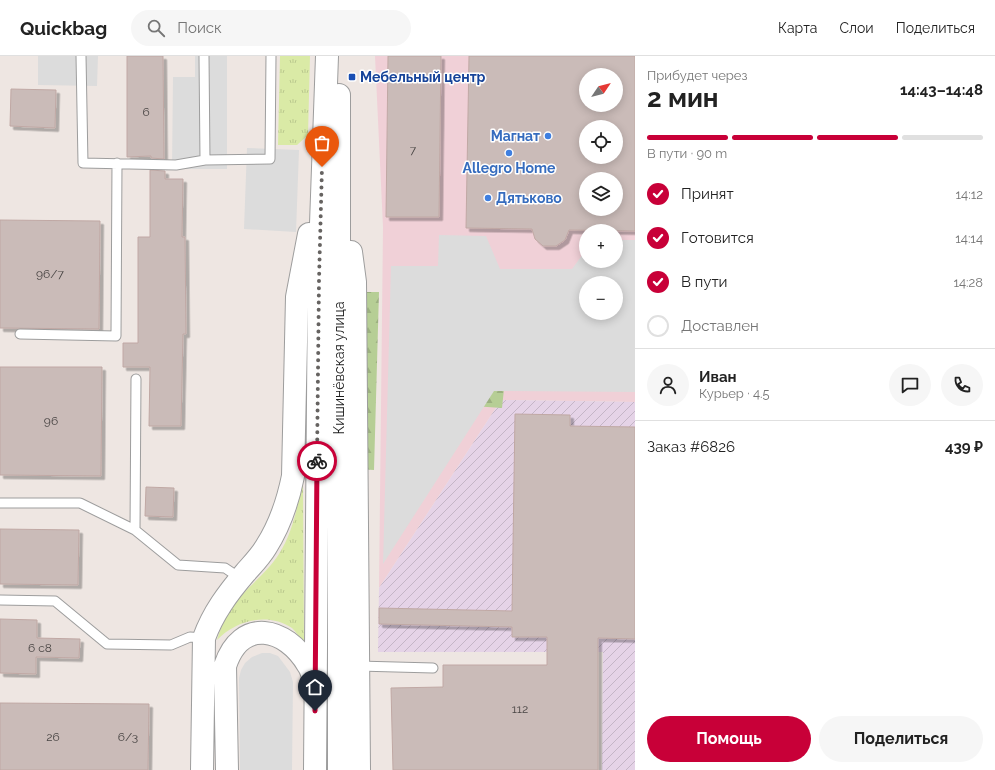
<!DOCTYPE html>
<html lang="ru">
<meta charset="utf-8">
<style>
:root{--surface:#fff;--page:#f6f6f6;--text:#222;--muted:#767676;--line:#e0e0e0;--accent:#c80038}
body{margin:0;font-family:Raleway,sans-serif;background:var(--page);color:var(--text);height:100vh;display:flex;flex-direction:column;font-size:15px;white-space:nowrap}
*{box-sizing:border-box;margin:0}
p{font-size:13px;color:var(--muted)}
.icon{flex:none;width:22px;height:22px;fill:none;stroke:currentColor;stroke-width:2;stroke-linecap:round;stroke-linejoin:round}
.map{position:relative;flex:1;overflow:hidden}
.panel{display:flex;flex-direction:column;background:var(--surface);width:360px}
.panel>*{flex:none}
.needle{width:26px;rotate:55deg}
.tools{position:absolute;left:579px;top:12px;display:grid;gap:8px}
.tools a{display:grid;place-items:center;width:44px;height:44px;border-radius:50%;background:var(--surface);box-shadow:0 2px 10px #0003;font-size:20px}
.pin{position:absolute;display:grid;place-items:center;width:34px;height:34px;color:#fff;margin:-41px -17px;border-radius:50% 50% 50% 0;rotate:-45deg;box-shadow:0 0 4px #0007}
.pin .icon{rotate:45deg}
.courier{position:absolute;display:grid;place-items:center;width:40px;height:40px;margin:-20px;border:3px solid #c80038;border-radius:50%;background:#fff;color:#222;box-shadow:0 1px 5px #0007}
.summary em{font-style:normal;font-weight:700}
.summary div{display:flex;flex-direction:column-reverse}
.summary{display:flex;align-items:center;justify-content:space-between;height:68px;padding:0 12px}
h1{font-size:26px;font-weight:700;line-height:30px}
.bar{display:grid;grid-template-columns:repeat(4,1fr);gap:6px 4px;align-content:center;height:48px;padding:0 12px}
.bar i{height:5px;border-radius:3px;background:var(--line)}
.bar .current{background:var(--accent)}
.bar p{grid-column:span 4}
.line{display:flex;align-items:center;gap:10px;padding:0 12px;border-top:1px solid var(--line)}
.line div{flex:1}
.round{display:grid;place-items:center;flex:none;width:42px;height:42px;border-radius:21px;background:var(--page)}
ol{padding:0 12px;list-style:none}
li{display:flex;align-items:center;gap:12px;height:44px}
li p{margin-inline-start:auto}
li .icon{padding:4px;border-radius:50%;background:var(--accent);color:#fff;stroke-width:4}
li:last-child{color:var(--muted)}
li i{width:22px;height:22px;border:2px solid var(--line);border-radius:50%}
.cta{display:flex;gap:8px;margin-top:auto;padding:8px 12px}
.cta a{flex:1;height:46px;border-radius:24px;background:var(--accent);color:#fff;font-size:16px;font-weight:700;line-height:46px;text-align:center}
.cta a+a{background:var(--page);color:var(--text)}
header{display:flex;align-items:center;gap:24px;box-sizing:border-box;height:56px;padding:0 20px;background:var(--surface);border-bottom:1px solid var(--line)}
header strong{font-size:19px}
nav{display:flex;gap:22px;margin-inline-start:auto;font-size:14px}
.search{width:280px;height:36px;background:var(--page);display:flex;align-items:center;gap:10px;box-sizing:border-box;padding:0 14px;border-radius:22px;color:var(--muted);font-size:15px}
main{display:flex;flex:1;min-height:0}
.map>svg:first-child{display:block}
.commercial{fill:#f0d0d7;fill-rule:evenodd}
.industrial{fill:url(#industrial-furrows)}
.grass{fill:url(#grass-tufts)}
.forest{fill:url(#forest-firs)}
.parking{fill:#dcdcdc;fill-rule:evenodd}
.building{fill:#cabbb8;stroke:#c0a8a4;fill-rule:evenodd;filter:url(#shadow)}
.lines{fill:none;stroke-linecap:round;stroke-linejoin:round}
.service-casing{stroke:#9d9d9d;stroke-width:11}
.tertiary-casing{stroke:#9d9d9d;stroke-width:24}
.service{stroke:#fff;stroke-width:9}
.tertiary{stroke:#fff;stroke-width:22}
.done{stroke:#666361;stroke-width:4;stroke-dasharray:0 7.2}
.route{stroke:#c80038;stroke-width:5}
.transit-dot{fill:#1a4fb4;stroke:#fff;stroke-width:1.5}
.shop-dot{fill:#3f7fe0;stroke:#fff;stroke-width:1.5}
.labels{text-anchor:middle;stroke-width:3;stroke-linejoin:round;paint-order:stroke}
.number-label{font-size:12px;fill:#484443}
.transit-label{font-size:14px;font-weight:bold;fill:#164399;stroke:#fff;text-anchor:start}
.shop-label{font-size:14px;font-weight:bold;fill:#366cbe;stroke:#fff;text-anchor:end}
.street-label{font-size:14px;fill:#1c1c1c;stroke:#fff}
</style>
<header>
<strong>Quickbag</strong>
<div class="search"><svg class="icon" aria-label="search" viewBox="0 0 24 24"><circle cx="10" cy="10" r="6"/><path d="M15 15l6 6"/></svg>Поиск</div>
<nav><a>Карта</a><a>Слои</a><a>Поделиться</a></nav>
</header>
<main>
<div class="map">
<svg width="635" height="714" viewBox="0 0 635 714">
<defs>
<pattern id="industrial-furrows" width="10" height="10" patternUnits="userSpaceOnUse"><rect width="10" height="10" fill="#e5d3e7"/><path d="M-1 1l2-2M0 10L10 0M9 11l2-2" fill="none" stroke="#c4b5c6"/></pattern>
<pattern id="grass-tufts" width="24" height="20" patternUnits="userSpaceOnUse"><rect width="24" height="20" fill="#daeaa6"/><path d="M3 7l-1-3M5 7V3M7 7l1-3M15 17l-1-3M17 17v-4M19 17l1-3" fill="none" stroke="#bac88e"/></pattern>
<pattern id="forest-firs" width="22" height="20" patternUnits="userSpaceOnUse"><rect width="22" height="20" fill="#b6ce95"/><path d="M5 1l3.5 6h-7zM16 11l3.5 6h-7z" fill="#9cb080"/></pattern>
<filter id="shadow"><feDropShadow dx="3.5" dy="3.5" stdDeviation="0" flood-color="#0004"/></filter>
</defs>
<rect width="100%" height="100%" fill="#eee6e2"/>
<path class="commercial" d="M375,0H635V346L501,344L379,532L383,171ZM586,19H616V49H586ZM586,71H616V101H586ZM586,123H616V153H586ZM586,175H616V205H586ZM586,227H616V257H586Z"/>
<path class="industrial" d="M501,344L635,346V714H602L603,596H378L379,532Z"/>
<path class="grass" d="M280,0H310L308,79L297,89H278Z
M303,426L304,587C300,582 296,576 292,572C268,556 236,564 217,584C220,575 223,565 229,556C242,534 265,520 279,498C293,476 297,451 303,426Z"/>
<path class="forest" d="M362,236H379L374,414L357,413Z
M444,330L504,333L502,352L443,348Z"/>
<path class="parking" d="M38,0H98L97,30L38,29Z
M195,0H227V113H172L173,21H195Z
M247,92L299,94L296,176L244,173Z
M439,179L486,180L500,213H572L586,194V205H616V184H635V336L494,335L383,508L391,210H438ZM586,227H616V257H586Z
M262,597H270L278,600L290,616L293,626L292,714H240L239,622L241,614L245,607L252,601Z"/>
<path class="building" d="M127,0H163L164,103L151,102V100L127,101Z
M388,0H441L439,161H386Z
M469,0H635V175L569,174L565,184L556,190H543L535,183L532,173L466,172ZM586,19H616V49H586ZM586,71H616V101H586ZM586,123H616V153H586Z
M11,33L56,34L55,72L10,70Z
M150,114L165,115V123H183L182,181H185L186,278H183L181,370H149L150,311H123V287H138V181H150Z
M0,164L100,165L99,273L0,272Z
M0,311H102L101,420L0,419Z
M515,358L570,359V370L635,371V583L598,582V714H393L391,632L443,631V609H547V581H512V571L379,568V552L512,555Z
M146,431L174,432L173,461L145,460Z
M0,473L79,474L78,529L0,528Z
M0,563L37,564V582L80,583L79,602L36,601V618L0,617Z
M0,647L149,648L148,714H0Z"/>
<g class="lines">
<g class="service-casing">
<path id="service" d="M81,0L83,107L176,109L205,104L270,103L271,0
M204,0L205,104
M20,278L116,280L117,107
M0,447H80L135,474L178,509L225,512L240,522
M135,474L136,323
M0,544L55,545L107,588L171,589L190,581L204,582
M358,610L433,612"/>
</g>
<g class="tertiary-casing">
<path id="tertiary" d="M339,39V714
M351,196L355,226L359,714
M202,714L204,582C213,557 228,537 245,517C252,509 260,501 266,491C280,469 288,445 293,420L297,241L309,178
M227,714L225,610C241,561 286,571 308,609C311,613 312,618 314,623
M315,714L319,224L327,0"/>
</g>
<use href="#service" class="service"/>
<use href="#tertiary" class="tertiary"/>
</g>
<g class="lines">
<path class="done" d="M317,405L319,224L322,111"/>
<path class="route" d="M315,655L317,405"/>
</g>
<rect class="transit-dot" x="348" y="17" width="8" height="8" rx="2"/>
<g class="shop-dot">
<circle cx="548" cy="80" r="4"/>
<circle cx="509" cy="97" r="4"/>
<circle cx="488" cy="142" r="4"/>
</g>
<g class="labels">
<g class="number-label">
<text x="146" y="60">6</text>
<text x="413" y="98">7</text>
<text x="50" y="222">96/7</text>
<text x="51" y="369">96</text>
<text x="40" y="596">6 с8</text>
<text x="520" y="657">112</text>
<text x="53" y="685">26</text>
<text x="128" y="685">6/3</text>
</g>
<g class="transit-label">
<text x="360" y="26">Мебельный центр</text>
</g>
<g class="shop-label">
<text x="540" y="85">Магнат</text>
<text x="509" y="117" text-anchor="middle">Allegro Home</text>
<text x="496" y="147" text-anchor="start">Дятьково</text>
</g>
<g class="street-label">
<text transform="translate(339 312) rotate(-90)" y="5">Кишинёвская улица</text>
</g>
</g>
</svg>
<div class="tools">
<a><svg class="needle" viewBox="-14 -14 28 28"><path d="M0-13l5 13h-10z" fill="#e53935"/><path d="M0 13l5-13h-10z" fill="#767676"/></svg></a>
<a><svg class="icon" aria-label="locate" viewBox="0 0 24 24"><circle cx="12" cy="12" r="6"/><path d="M12 2v4M12 18v4M2 12h4M18 12h4"/></svg></a>
<a><svg class="icon" aria-label="layers" viewBox="0 0 24 24"><path d="M12 4l9 5-9 5-9-5zM3 14l9 5 9-5"/></svg></a>
<a>+</a>
<a>−</a>
</div>
<div class="pin" style="left:322px;top:111px;background:#ea580c"><svg class="icon" aria-label="bag" viewBox="0 0 24 24"><path d="M5 8h14l-1 12H6zM9 8a3 3 0 0 1 6 0"/></svg></div>
<div class="pin" style="left:315px;top:655px;background:#1f2937"><svg class="icon" aria-label="home" viewBox="0 0 24 24"><path d="M3 11l9-7 9 7M6 9v11h12V9"/></svg></div>
<div class="courier" style="left:317px;top:405px"><svg class="icon" aria-label="bike" viewBox="0 0 24 24"><circle cx="6" cy="16" r="4"/><circle cx="18" cy="16" r="4"/><path d="M6 16l4-8h5l3 8M10 8l3 8H6M13 5h3"/></svg></div>
</div>
<section class="panel">
<div class="summary"><div><h1>2 мин</h1><p>Прибудет через</p></div><em>14:43–14:48</em></div>
<div class="bar"><i class="current"></i><i class="current"></i><i class="current"></i><i></i><p>В пути · 90 m</p></div>
<ol>
<li><svg class="icon" aria-label="check" viewBox="0 0 24 24"><path d="M5 12l5 5 9-10"/></svg>Принят<p>14:12</p></li>
<li><svg class="icon" aria-label="check" viewBox="0 0 24 24"><path d="M5 12l5 5 9-10"/></svg>Готовится<p>14:14</p></li>
<li><svg class="icon" aria-label="check" viewBox="0 0 24 24"><path d="M5 12l5 5 9-10"/></svg>В пути<p>14:28</p></li>
<li><i></i>Доставлен</li>
</ol>
<div class="line" style="height:72px"><a class="round"><svg class="icon" aria-label="person" viewBox="0 0 24 24"><circle cx="12" cy="8" r="4"/><path d="M4 21q1-7 8-7t8 7"/></svg></a><div><b>Иван</b><p>Курьер · 4.5</p></div><a class="round"><svg class="icon" aria-label="chat" viewBox="0 0 24 24"><path d="M4 5h16v11H9l-5 4z"/></svg></a><a class="round"><svg class="icon" aria-label="phone" viewBox="0 0 24 24"><path d="M5 4h4l2 5-3 2q2 4 5 5l2-3 5 2v4C11 20 4 13 5 4z"/></svg></a></div>
<div class="line" style="height:52px"><div>Заказ #6826</div><b>439 ₽</b></div>
<div class="cta"><a>Помощь</a><a>Поделиться</a></div>
</section>
</main>
